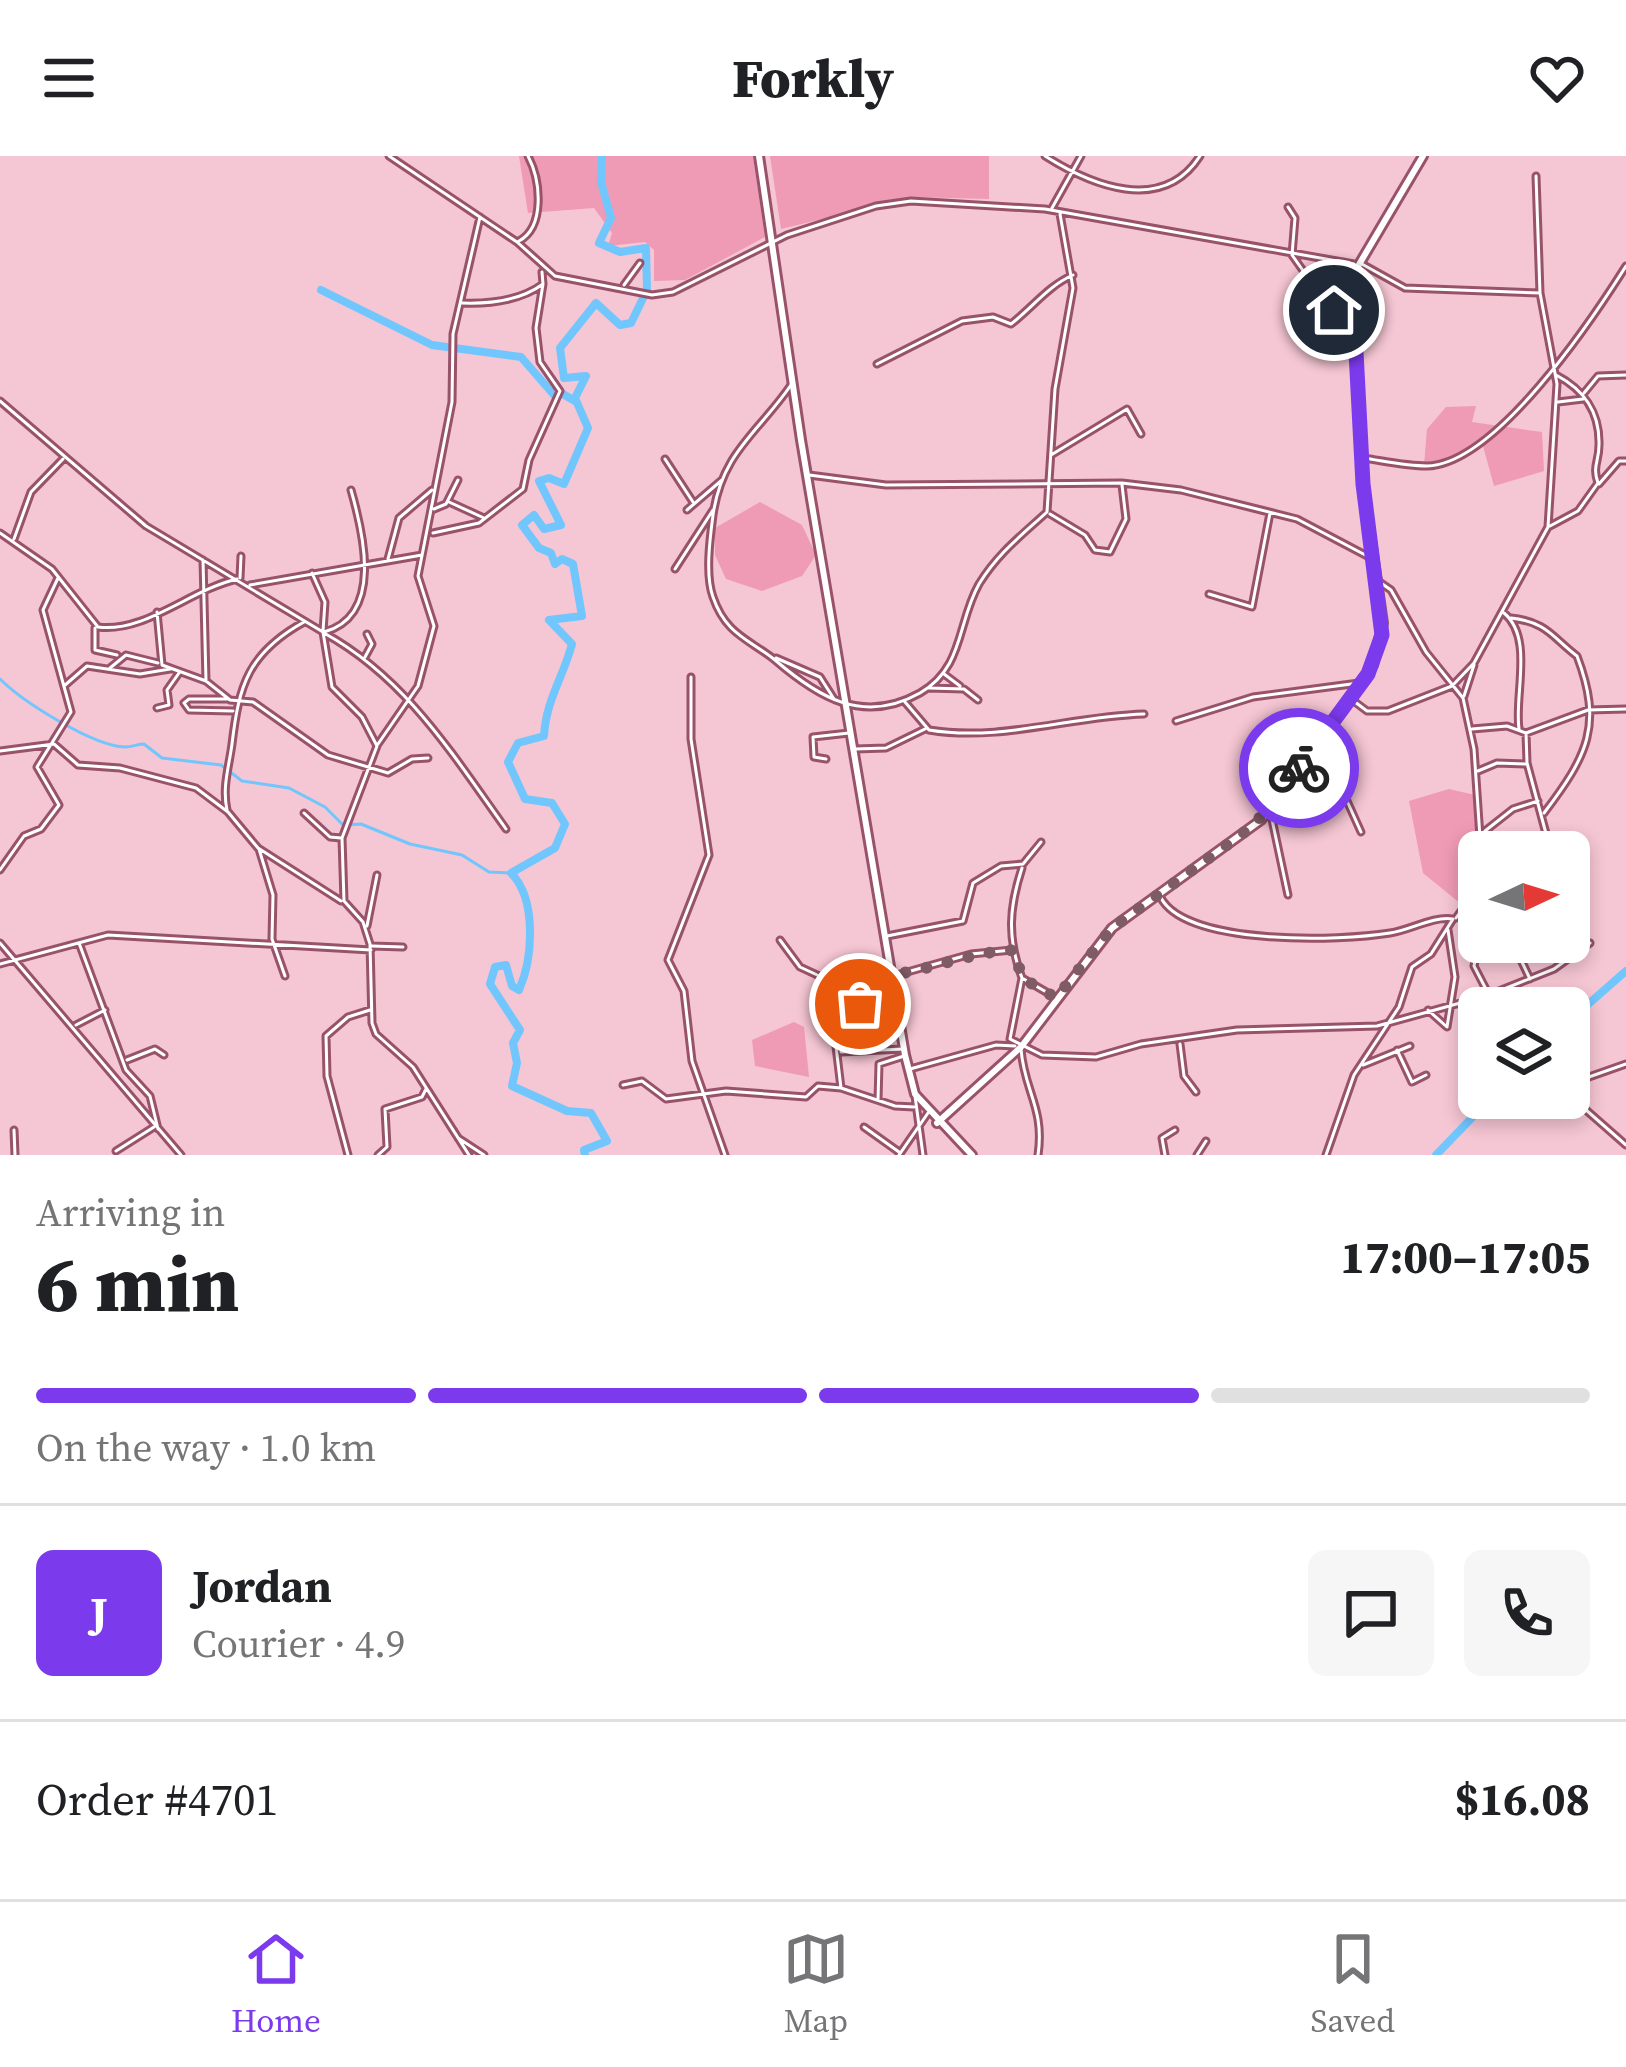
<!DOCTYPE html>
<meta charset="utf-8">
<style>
:root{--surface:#fff;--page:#f6f6f6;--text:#202124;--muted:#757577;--line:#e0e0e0;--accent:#7c3aed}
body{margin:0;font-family:"Source Serif 4",serif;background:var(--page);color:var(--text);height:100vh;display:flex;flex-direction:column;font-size:45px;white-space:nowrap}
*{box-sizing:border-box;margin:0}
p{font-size:39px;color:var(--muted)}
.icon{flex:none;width:66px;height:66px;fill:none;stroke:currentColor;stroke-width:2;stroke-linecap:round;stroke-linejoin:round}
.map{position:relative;height:999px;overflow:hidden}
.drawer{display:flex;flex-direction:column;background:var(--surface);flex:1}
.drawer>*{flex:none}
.needle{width:78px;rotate:86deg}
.fabs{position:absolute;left:1458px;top:675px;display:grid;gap:24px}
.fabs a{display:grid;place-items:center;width:132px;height:132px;border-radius:18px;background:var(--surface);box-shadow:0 6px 18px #0003;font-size:60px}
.pin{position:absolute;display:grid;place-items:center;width:102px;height:102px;color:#fff;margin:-51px;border:6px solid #fff;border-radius:50%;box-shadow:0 3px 12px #0007}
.courier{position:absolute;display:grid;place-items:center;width:120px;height:120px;margin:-60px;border:9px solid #7c3aed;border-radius:50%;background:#fff;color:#222;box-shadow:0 3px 15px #0007}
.summary em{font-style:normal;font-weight:800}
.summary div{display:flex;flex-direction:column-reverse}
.summary{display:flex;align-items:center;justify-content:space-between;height:204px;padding:0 36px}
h1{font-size:78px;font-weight:800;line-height:90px}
.bar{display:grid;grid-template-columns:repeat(4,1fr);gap:18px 12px;align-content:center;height:144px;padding:0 36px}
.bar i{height:15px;border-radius:9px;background:var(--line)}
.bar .selected{background:var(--accent)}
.bar p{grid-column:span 4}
.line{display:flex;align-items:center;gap:30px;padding:0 36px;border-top:3px solid var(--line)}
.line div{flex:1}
.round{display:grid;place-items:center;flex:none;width:126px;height:126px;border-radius:18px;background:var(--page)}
header{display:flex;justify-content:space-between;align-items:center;height:156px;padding:0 36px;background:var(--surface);font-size:54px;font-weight:800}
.menu{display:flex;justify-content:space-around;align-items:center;height:168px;border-top:3px solid var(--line);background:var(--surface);font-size:33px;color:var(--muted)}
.menu a{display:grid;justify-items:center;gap:6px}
.menu .selected{color:var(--accent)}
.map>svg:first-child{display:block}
.green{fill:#ef9bb5}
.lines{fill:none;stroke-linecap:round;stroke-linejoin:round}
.stream{stroke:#71c6fe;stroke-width:3}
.river{stroke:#71c6fe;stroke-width:8}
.minor-casing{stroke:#98536a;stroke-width:9}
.tertiary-casing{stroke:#98536a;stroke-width:12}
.minor{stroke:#fff;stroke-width:3}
.tertiary{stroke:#fff;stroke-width:6}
.done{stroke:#7f5b66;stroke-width:12;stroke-dasharray:0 21.6}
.route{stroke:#7c3aed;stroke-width:15}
</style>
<header><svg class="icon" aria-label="menu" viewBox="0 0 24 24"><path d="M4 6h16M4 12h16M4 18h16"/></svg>Forkly<svg class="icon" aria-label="heart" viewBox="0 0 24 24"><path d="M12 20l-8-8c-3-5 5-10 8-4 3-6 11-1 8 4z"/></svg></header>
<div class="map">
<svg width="1626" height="999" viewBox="0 0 1626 999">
<rect width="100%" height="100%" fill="#f5c6d3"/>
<path class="green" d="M519,0H753L765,81L685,124L654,125V94L645,86L608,90L612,77L594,52L528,57Z
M770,0H989V43L912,41L781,73Z
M1476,250L1472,266L1542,276L1544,315L1494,330L1483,290L1424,309L1427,273L1446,251Z
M760,346L802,369L816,399L802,420L762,435L726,423L715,399V372Z
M1449,633L1475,639C1482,678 1484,714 1461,748L1423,717L1409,645Z
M794,866L804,871L809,921L755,910L752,884Z"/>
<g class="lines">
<path class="stream" d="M0,523C23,546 93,590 125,591C132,591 138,588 144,588L162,602L221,609L242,625L289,632L325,651L342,668
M345,669L361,668L410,688L462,699L489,716L511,717"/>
<path class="river" d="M321,134L432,189L521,201L554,239L561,237L575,245
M1569,865L1626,815
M585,999L584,994L607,985L591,957L567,955L512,930L517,907L513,887L520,874L490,828L495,811L506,809L512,830L519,834C533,803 537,743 511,717L555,692L565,668L552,647L525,643L508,606L518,587L544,580C546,544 563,522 572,488L549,464L582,460L573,408L562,403L555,408L551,397L539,392L522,369L534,359L544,373L561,369L539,325L549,322L564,328L588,272L575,242L586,220L564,222L560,192L596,147L620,169L631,167L647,134L646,92L620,96L599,87L611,62L601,26L602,0
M1436,999L1491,942"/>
<g class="minor-casing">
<path id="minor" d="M389,0L517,86L555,120L652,139L673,136L787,79L876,50L911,45L1045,53L1354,108
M1045,0C1091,29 1162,59 1200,0
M1536,20L1540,137
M1288,51L1295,62L1292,99L1333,157
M1052,52L1081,0
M519,85C545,71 541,25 528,0
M624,129L640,107
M462,147C490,148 520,145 543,128L542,116
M877,208L962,165L993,161L1011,168C1033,151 1048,130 1073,119
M791,229C758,277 722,296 713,359C710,382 705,419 713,441C726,479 749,483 775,504C818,541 863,569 920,537C964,512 957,467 979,428C998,397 1022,379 1047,356L1055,233L1073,132L1060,58
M1584,237L1598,220L1626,219
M0,245L146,370L323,476L332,531L362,561L377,590L342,682L344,745L363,766L370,788L372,867L376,878L413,911L469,999
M1558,246L1583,243
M1051,299L1127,253L1141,278
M1363,302C1384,305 1406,310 1427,310C1496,308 1592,164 1626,110
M665,303L693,346
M809,319L886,329L1122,327L1181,334L1297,363L1371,402
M1599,328L1619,305H1626
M449,346L484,362
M434,353L446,348L458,324
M687,354L722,324
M1050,358L1085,379L1095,394L1110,396L1126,363L1122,329
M1550,370L1578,355L1598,327C1592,310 1599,306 1599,289C1600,256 1583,233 1556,219
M0,377L52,413L98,471C145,477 190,434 237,423
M433,377L479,367L523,333L529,304L560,235L540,206L536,172L543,128
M14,383L31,336L63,303
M388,403L399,362L432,334
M203,404L206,525
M675,413L713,354
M312,417L325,446L323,475
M240,422L241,400
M1378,425L1391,434L1426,496L1463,542L1474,593L1481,696
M250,429L422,399
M1209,438L1252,451L1270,357
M157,456L162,509L206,525L230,544L253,546L328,599L388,617L412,603L428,602
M1504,457C1534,482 1514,539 1519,573
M1511,462C1547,466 1552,481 1577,500C1603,569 1588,599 1544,657
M95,472V494L117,499
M324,476C384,460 363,376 351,334
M324,477C406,522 453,599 506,673
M365,501L372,488L367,478
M776,502L820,521L834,543
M110,512L126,499L158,507
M944,518L960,530
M691,521V583L709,699L668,804L684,835L692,905L725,999
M64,530L87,510L140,518L170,513
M929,532L964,533L978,544
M1464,540L1474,509
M227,543H189L184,547L189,554L233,555
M1351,543L1367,555H1388L1452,530L1474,507L1548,371L1557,228L1540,137L1405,132L1360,107
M905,546L929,574C1001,586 1071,560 1144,558
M157,552L169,549L167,534L179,517
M1176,565L1253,541L1359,527
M1472,573L1507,570L1526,577L1588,554L1626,553
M1526,577L1527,607L1551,696
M378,588L418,530L434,470L418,420L452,246L453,178L480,61
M855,593L886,592L925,573
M0,595L54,588L78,609L120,612L196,632L228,656L258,692L341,745
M826,603L814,601L813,581L849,577
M1478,615L1497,607L1525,608
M1280,640L1343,636L1361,676
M227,654C222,631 229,611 232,588C239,529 248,497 304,466
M1270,654L1288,739
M304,657L330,681L341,682
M1485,675L1513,653L1538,645
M259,693L273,739L272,783L285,820
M1022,712C1009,752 1007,782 1022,822L1055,841
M0,714L24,680L41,673L59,649L37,611L71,556L43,454L58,422
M1161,742C1187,790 1341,785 1390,777C1411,774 1432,760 1453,763L1431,798L1412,811L1399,851L1354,919L1326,999
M1473,742L1479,782
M1460,761L1479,757
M1456,762L1473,738L1479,709
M367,770L377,719
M887,780L963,765L973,727L1001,710L1023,708L1041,686
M1479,786L1474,810L1489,839L1554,813L1590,787
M1523,786L1521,804L1530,823
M0,787L181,999
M79,787L126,914L150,940L158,973
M372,790L403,791
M1480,791L1494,786
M0,808L108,779L371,794
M893,820L971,798L1012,794
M828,821L847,818L864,826
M1022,822L1010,883L1042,899L1096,901L1141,888L1237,874L1377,870L1489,839L1503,852
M856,847L870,820L890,822
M1428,854L1447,871L1455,821L1448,774
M76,869L105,854
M836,881L856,848L896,853
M1180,888L1184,920L1196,936
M1470,892V878L1479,875
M1021,893C1024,935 1045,952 1038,999
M1397,894L1412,926L1426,919
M841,896L903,893
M127,904L155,893L164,899
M1363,909L1410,890
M910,913L996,889L1015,890
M1569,928L1626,908
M623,929L642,925L666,943L726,935L806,941L818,930L841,932L828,824L800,811L780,784
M841,932L895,950L914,951
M1569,939L1626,989
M915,940L923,999
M878,944L879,908L904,900
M864,971L899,996
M14,974L15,999
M458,982L484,999
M116,995L154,971
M348,999L327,920L326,880L348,861L370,854
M378,999L387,991L385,953L422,941L426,933
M899,999L928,957
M1165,999L1162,982L1175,974
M1197,999L1206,985"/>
</g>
<g class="tertiary-casing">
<path id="tertiary" d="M759,0L801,284L905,899L915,938L972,999
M937,967L1021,891L1112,772L1261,664L1373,509L1383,467L1363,328L1356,201L1334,151L1423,0"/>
</g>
<use href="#minor" class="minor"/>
<use href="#tertiary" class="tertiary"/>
</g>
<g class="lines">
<path class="done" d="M860,848L871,820C916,821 964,796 1014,794L1022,822L1056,842L1112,772L1253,670L1299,612"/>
<path class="route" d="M1299,612L1368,518L1382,479L1363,328L1356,196L1334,154"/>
</g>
</svg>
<div class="fabs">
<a><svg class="needle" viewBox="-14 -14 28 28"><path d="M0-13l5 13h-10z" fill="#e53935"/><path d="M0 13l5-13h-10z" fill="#757577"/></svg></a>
<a><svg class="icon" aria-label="layers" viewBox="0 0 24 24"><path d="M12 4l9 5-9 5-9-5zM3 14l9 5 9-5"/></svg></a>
</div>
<div class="pin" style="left:860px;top:848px;background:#ea580c"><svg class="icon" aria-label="bag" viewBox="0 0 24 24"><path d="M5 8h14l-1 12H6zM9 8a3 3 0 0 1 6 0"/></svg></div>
<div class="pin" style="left:1334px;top:154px;background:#1f2937"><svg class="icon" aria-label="home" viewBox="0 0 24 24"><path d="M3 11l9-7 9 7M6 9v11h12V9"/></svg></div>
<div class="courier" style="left:1299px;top:612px"><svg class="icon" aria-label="bike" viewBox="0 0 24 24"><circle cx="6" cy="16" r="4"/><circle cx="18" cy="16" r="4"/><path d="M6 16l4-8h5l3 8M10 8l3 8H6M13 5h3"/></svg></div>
</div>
<section class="drawer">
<div class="summary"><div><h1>6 min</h1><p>Arriving in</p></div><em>17:00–17:05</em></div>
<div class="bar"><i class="selected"></i><i class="selected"></i><i class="selected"></i><i></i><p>On the way · 1.0 km</p></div>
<div class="line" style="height:216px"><b class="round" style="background:var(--accent);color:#fff">J</b><div><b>Jordan</b><p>Courier · 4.9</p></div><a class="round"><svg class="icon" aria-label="chat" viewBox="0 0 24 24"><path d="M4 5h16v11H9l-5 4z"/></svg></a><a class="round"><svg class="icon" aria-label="phone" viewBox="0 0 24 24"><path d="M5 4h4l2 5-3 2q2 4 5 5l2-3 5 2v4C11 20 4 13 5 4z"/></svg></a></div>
<div class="line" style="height:156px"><div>Order #4701</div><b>$16.08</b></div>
</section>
<nav class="menu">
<a class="selected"><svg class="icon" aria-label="home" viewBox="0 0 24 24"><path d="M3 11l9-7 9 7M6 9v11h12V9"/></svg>Home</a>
<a><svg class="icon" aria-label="map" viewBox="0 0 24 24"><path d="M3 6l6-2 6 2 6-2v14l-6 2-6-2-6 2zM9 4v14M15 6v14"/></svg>Map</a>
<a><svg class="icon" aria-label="saved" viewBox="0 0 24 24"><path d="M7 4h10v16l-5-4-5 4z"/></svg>Saved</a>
</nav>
